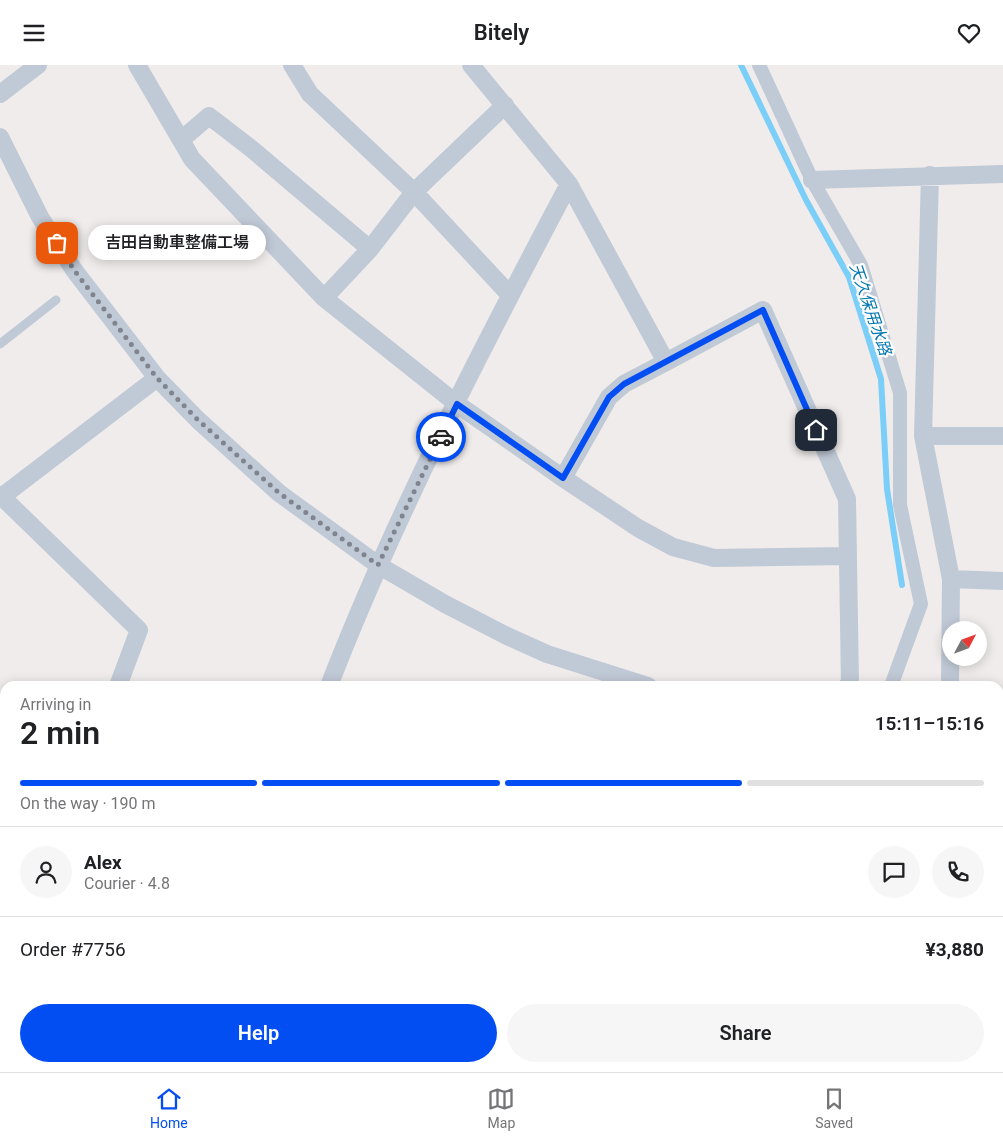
<!DOCTYPE html>
<meta charset="utf-8">
<style>
:root{--surface:#fff;--page:#f6f6f6;--text:#202124;--muted:#757577;--line:#e0e0e0;--accent:#034ef2}
body{margin:0;font-family:Roboto,"Noto Sans JP",sans-serif;background:var(--page);color:var(--text);height:100vh;display:flex;flex-direction:column;font-size:19px;white-space:nowrap}
*{box-sizing:border-box;margin:0}
p{font-size:16px;color:var(--muted)}
.icon{flex:none;width:28px;height:28px;fill:none;stroke:currentColor;stroke-width:2;stroke-linecap:round;stroke-linejoin:round}
.map{position:relative;flex:1;overflow:hidden}
.sheet{position:absolute;left:0px;top:616px;width:1004px;height:391px;display:flex;flex-direction:column;background:var(--surface);border-radius:15px 15px 0 0;box-shadow:0 2px 12px #0003}
.sheet>*{flex:none}
.needle{width:32px;rotate:49deg}
.buttons{position:absolute;left:942px;top:556px;display:grid;gap:10px}
.buttons a{display:grid;place-items:center;width:45px;height:45px;border-radius:50%;background:var(--surface);box-shadow:0 2px 12px #0003;font-size:25px}
.pin{position:absolute;display:grid;place-items:center;width:42px;height:42px;color:#fff;margin:-21px;border-radius:10px;box-shadow:0 2px 8px #0006}
.courier{position:absolute;display:grid;place-items:center;width:50px;height:50px;margin:-25px;border:4px solid #034ef2;border-radius:50%;background:#fff;color:#222;box-shadow:0 1px 6px #0007}
.bubble{position:absolute;height:35px;border-radius:18px;background:var(--surface);box-shadow:0 2px 12px #0003;font-size:16px;font-weight:600;line-height:35px;text-align:center}
.headline em{font-style:normal;font-weight:600}
.headline div{display:flex;flex-direction:column-reverse}
.headline{display:flex;align-items:center;justify-content:space-between;height:85px;padding:0 20px}
h1{font-size:32px;font-weight:600;line-height:38px}
.bar{display:grid;grid-template-columns:repeat(4,1fr);gap:8px 5px;align-content:center;height:60px;padding:0 20px}
.bar i{height:6px;border-radius:4px;background:var(--line)}
.bar .selected{background:var(--accent)}
.bar p{grid-column:span 4}
.line{display:flex;align-items:center;gap:12px;padding:0 20px;border-top:1px solid var(--line)}
.line div{flex:1}
.round{display:grid;place-items:center;flex:none;width:52px;height:52px;border-radius:26px;background:var(--page)}
.button{display:flex;gap:10px;margin-top:auto;padding:10px 20px}
.button a{flex:1;height:58px;border-radius:30px;background:var(--accent);color:#fff;font-size:20px;font-weight:600;line-height:58px;text-align:center}
.button a+a{background:var(--page);color:var(--text)}
header{display:flex;justify-content:space-between;align-items:center;height:65px;padding:0 20px;background:var(--surface);font-size:22px;font-weight:600}
.dock{display:flex;justify-content:space-around;align-items:center;height:70px;border-top:1px solid var(--line);background:var(--surface);font-size:14px;color:var(--muted)}
.dock a{display:grid;justify-items:center;gap:2px}
.dock .selected{color:var(--accent)}
.map>svg:first-child{display:block}
.lines{fill:none;stroke-linecap:round;stroke-linejoin:round}
.stream{stroke:#7acef7;stroke-width:6}
.service{stroke:#c0c9d6;stroke-width:9}
.pedestrian{stroke:#c0c9d6;stroke-width:14}
.minor{stroke:#c0c9d6;stroke-width:18}
.tertiary{stroke:#c0c9d6;stroke-width:22}
.done{stroke:#7f848e;stroke-width:5;stroke-dasharray:0 9}
.route{stroke:#034ef2;stroke-width:6}
.labels{text-anchor:middle;stroke-width:4.5;stroke-linejoin:round;paint-order:stroke}
.water-label{font-size:16px;font-style:italic;fill:#0076b1;stroke:#fff}
</style>
<header><svg class="icon" aria-label="menu" viewBox="0 0 24 24"><path d="M4 6h16M4 12h16M4 18h16"/></svg>Bitely<svg class="icon" aria-label="heart" viewBox="0 0 24 24"><path d="M12 20l-8-8c-3-5 5-10 8-4 3-6 11-1 8 4z"/></svg></header>
<div class="map">
<svg width="1003" height="1007" viewBox="0 0 1003 1007">
<rect width="100%" height="100%" fill="#efeceb"/>
<g class="lines">
<path class="stream" d="M741,0L806,135L849,212L881,314L887,424L902,520"/>
<path class="service" d="M0,279L56,235"/>
<path class="pedestrian" d="M759,0L812,115L861,200L900,328V440L921,539L891,621
M831,1002V1007"/>
<path class="minor" d="M137,0L192,94L324,233L457,339L563,413L638,463L673,482L714,493L847,491
M292,0L310,29L414,127L510,230
M471,0L569,119L666,297L624,319L609,332L563,413
M0,29L38,0
M0,72L40,152L74,205L157,313L198,355L279,428L378,500L445,539L507,571L547,589L648,621
M181,75L209,51L253,85L370,184
M930,110L923,371L951,514L950,621
M812,115L1003,109
M324,233L370,184L414,127L505,40
M666,297L763,245L847,434L850,619L847,621
M923,371H1003
M0,430L139,565L118,621
M0,433L157,313
M951,514L1003,516
M329,621C396,448 482,283 569,119
M0,685L5,688
M999,860H1003
M0,891L5,894
M0,921L5,908
M860,1002V1007
M877,1002L964,1007
M180,1007L182,1002
M379,1007L381,1002
M483,1007L484,1002"/>
<path class="tertiary" d="M999,656H1003
M999,687H1003"/>
</g>
<g class="lines">
<path class="done" d="M57,178L74,205L157,313L198,355L279,428L378,500L441,372"/>
<path class="route" d="M441,372L457,339L563,413L609,332L624,319L763,245L816,365"/>
</g>
<g class="labels">
<g class="water-label">
<text transform="translate(871 244) rotate(71)" y="6">天久保用水路</text>
</g>
</g>
</svg>
<div class="buttons">
<a><svg class="needle" viewBox="-14 -14 28 28"><path d="M0-13l5 13h-10z" fill="#e53935"/><path d="M0 13l5-13h-10z" fill="#757577"/></svg></a>
</div>
<div class="pin" style="left:57px;top:178px;background:#ea580c"><svg class="icon" aria-label="bag" viewBox="0 0 24 24"><path d="M5 8h14l-1 12H6zM9 8a3 3 0 0 1 6 0"/></svg></div>
<div class="pin" style="left:816px;top:365px;background:#1f2937"><svg class="icon" aria-label="home" viewBox="0 0 24 24"><path d="M3 11l9-7 9 7M6 9v11h12V9"/></svg></div>
<div class="courier" style="left:441px;top:372px"><svg class="icon" aria-label="car" viewBox="0 0 24 24"><path d="M5 17H2v-5l4-1 3-4h7l3 4 3 1v5h-3M9 17h6M6 11h13"/><circle cx="7" cy="17" r="2"/><circle cx="17" cy="17" r="2"/></svg></div>
<div class="bubble" style="left:88px;top:160px;width:178px">吉田自動車整備工場</div>
<section class="sheet">
<div class="headline"><div><h1>2 min</h1><p>Arriving in</p></div><em>15:11–15:16</em></div>
<div class="bar"><i class="selected"></i><i class="selected"></i><i class="selected"></i><i></i><p>On the way · 190 m</p></div>
<div class="line" style="height:90px"><a class="round"><svg class="icon" aria-label="person" viewBox="0 0 24 24"><circle cx="12" cy="8" r="4"/><path d="M4 21q1-7 8-7t8 7"/></svg></a><div><b>Alex</b><p>Courier · 4.8</p></div><a class="round"><svg class="icon" aria-label="chat" viewBox="0 0 24 24"><path d="M4 5h16v11H9l-5 4z"/></svg></a><a class="round"><svg class="icon" aria-label="phone" viewBox="0 0 24 24"><path d="M5 4h4l2 5-3 2q2 4 5 5l2-3 5 2v4C11 20 4 13 5 4z"/></svg></a></div>
<div class="line" style="height:65px"><div>Order #7756</div><b>¥3,880</b></div>
<div class="button"><a>Help</a><a>Share</a></div>
</section>
</div>
<nav class="dock">
<a class="selected"><svg class="icon" aria-label="home" viewBox="0 0 24 24"><path d="M3 11l9-7 9 7M6 9v11h12V9"/></svg>Home</a>
<a><svg class="icon" aria-label="map" viewBox="0 0 24 24"><path d="M3 6l6-2 6 2 6-2v14l-6 2-6-2-6 2zM9 4v14M15 6v14"/></svg>Map</a>
<a><svg class="icon" aria-label="saved" viewBox="0 0 24 24"><path d="M7 4h10v16l-5-4-5 4z"/></svg>Saved</a>
</nav>
